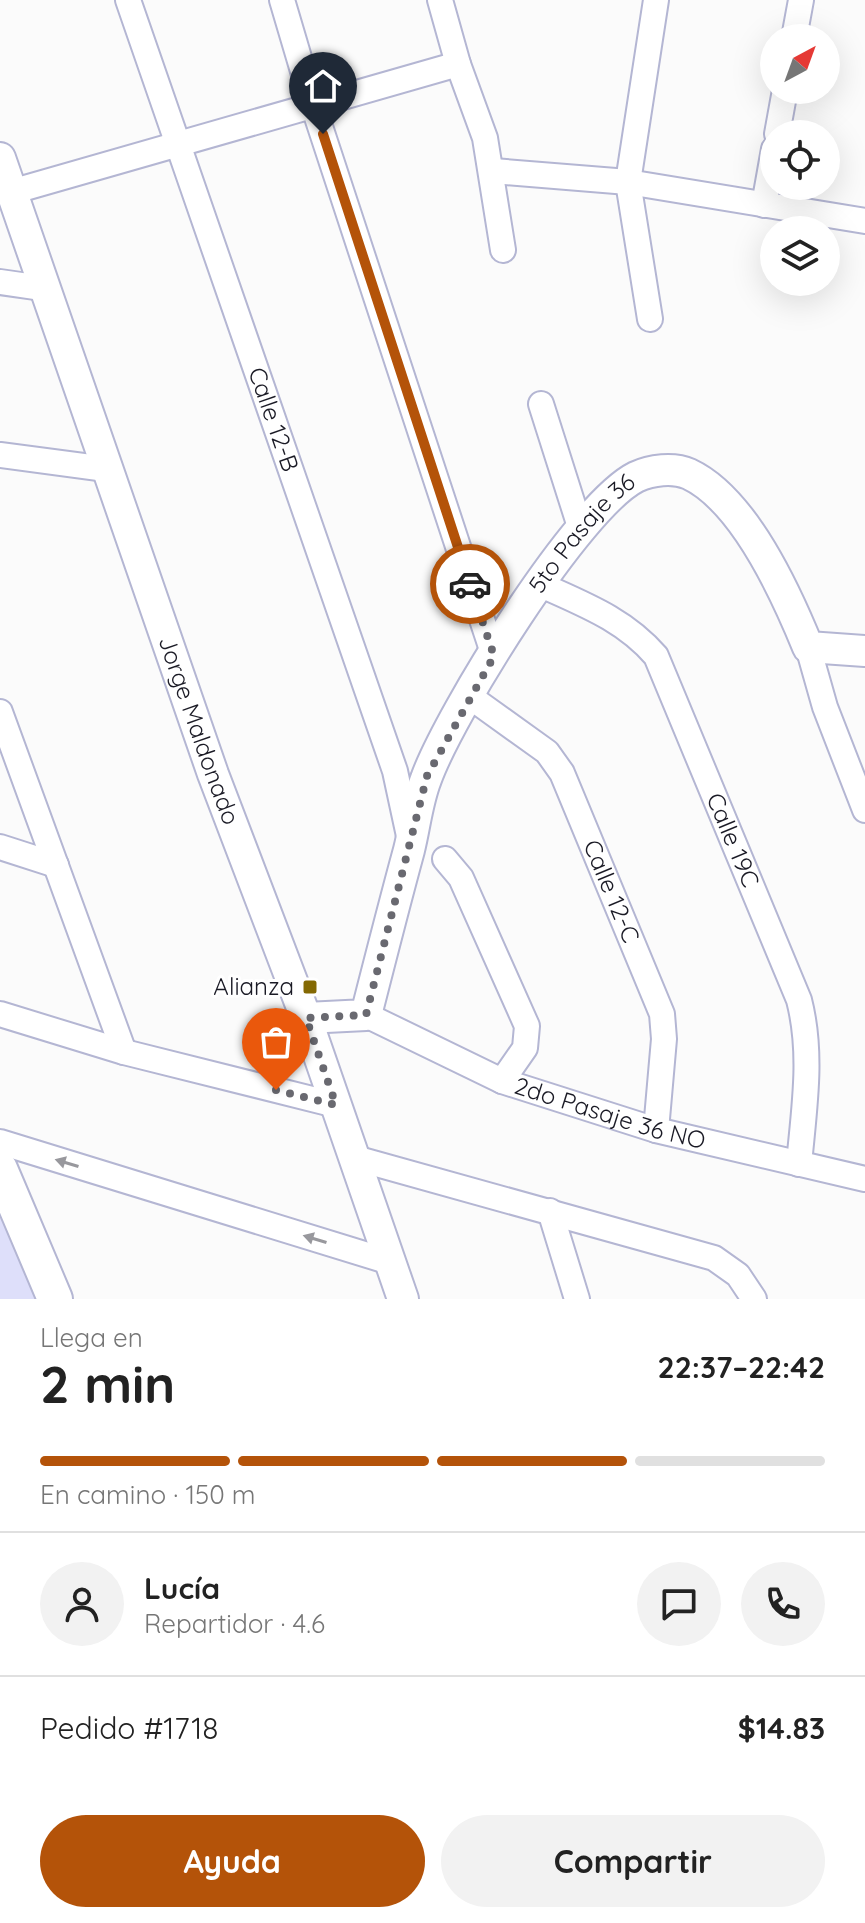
<!DOCTYPE html>
<html lang="es">
<meta charset="utf-8">
<style>
:root{--surface:#fff;--page:#f2f2f2;--text:#222;--muted:#767676;--line:#e0e0e0;--accent:#b45309}
body{margin:0;font-family:Quicksand,sans-serif;background:var(--page);color:var(--text);height:100vh;display:flex;flex-direction:column;font-size:30px;white-space:nowrap}
*{box-sizing:border-box;margin:0}
p{font-size:26px;color:var(--muted)}
.icon{flex:none;width:44px;height:44px;fill:none;stroke:currentColor;stroke-width:2;stroke-linecap:round;stroke-linejoin:round}
.map{position:relative;height:1299px;overflow:hidden}
.details{display:flex;flex-direction:column;background:var(--surface);flex:1}
.details>*{flex:none}
.needle{width:52px;rotate:41deg}
.buttons{position:absolute;left:760px;top:24px;display:grid;gap:16px}
.buttons a{display:grid;place-items:center;width:80px;height:80px;border-radius:50%;background:var(--surface);box-shadow:0 8px 32px #0002;font-size:40px}
.pin{position:absolute;display:grid;place-items:center;width:68px;height:68px;color:#fff;margin:-82px -34px;border-radius:50% 50% 50% 0;rotate:-45deg;box-shadow:0 0 8px #0007}
.pin .icon{rotate:45deg}
.courier{position:absolute;display:grid;place-items:center;width:80px;height:80px;margin:-40px;border:6px solid #b45309;border-radius:50%;background:#fff;color:#222;box-shadow:0 2px 10px #0007}
.summary em{font-style:normal;font-weight:800}
.summary div{display:flex;flex-direction:column-reverse}
.summary{display:flex;align-items:center;justify-content:space-between;height:136px;padding:0 40px}
h1{font-size:52px;font-weight:800;line-height:60px}
.bar{display:grid;grid-template-columns:repeat(4,1fr);gap:12px 8px;align-content:center;height:96px;padding:0 40px}
.bar i{height:10px;border-radius:6px;background:var(--line)}
.bar .selected{background:var(--accent)}
.bar p{grid-column:span 4}
.line{display:flex;align-items:center;gap:20px;padding:0 40px;border-top:2px solid var(--line)}
.line div{flex:1}
.round{display:grid;place-items:center;flex:none;width:84px;height:84px;border-radius:42px;background:var(--page)}
.primary-button{display:flex;gap:16px;margin-top:auto;padding:16px 40px}
.primary-button a{flex:1;height:92px;border-radius:48px;background:var(--accent);color:#fff;font-size:32px;font-weight:800;line-height:92px;text-align:center}
.primary-button a+a{background:var(--page);color:var(--text)}
.map>svg:first-child{display:block}
.green{fill:#dedffa}
.lines{fill:none;stroke-linecap:round;stroke-linejoin:round}
.minor-casing{stroke:#b4b6d3;stroke-width:28}
.tertiary-casing{stroke:#b4b6d3;stroke-width:34}
.secondary-casing{stroke:#b4b6d3;stroke-width:38}
.minor{stroke:#fff;stroke-width:24}
.tertiary{stroke:#fff;stroke-width:30}
.secondary{stroke:#fff;stroke-width:34}
.oneway{fill:#98989d}
.done{stroke:#696970;stroke-width:8;stroke-dasharray:0 14.4}
.route{stroke:#b45309;stroke-width:10}
.poi-dot{fill:#846903;stroke:#fff;stroke-width:3}
.labels{text-anchor:middle;stroke-width:6;stroke-linejoin:round;paint-order:stroke}
.street-label{font-size:24px;fill:#1a1a25;stroke:#fff}
.poi-label{font-size:24px;fill:#1a1a25;stroke:#fff;text-anchor:end}
</style>
<div class="map">
<svg width="865" height="1299" viewBox="0 0 865 1299">
<rect width="100%" height="100%" fill="#fbfbfb"/>
<path class="green" d="M0,1198L45,1299H0Z"/>
<g class="lines">
<g class="minor-casing">
<g id="minor">
<path id="s1" d="M128,0L395,771L409,836"/>
<path d="M282,0L313,105L494,656"/>
<path d="M440,0L458,64L485,138L503,250"/>
<path d="M794,38L801,0"/>
<path d="M777,134L785,90"/>
<path d="M493,171L628,182L865,221"/>
<path d="M11,192L458,64"/>
<path d="M764,205L774,149"/>
<path d="M0,282L42,288"/>
<path d="M650,319L628,182L656,0"/>
<path d="M541,404L581,530"/>
<path d="M0,455L106,469"/>
<path id="s2" d="M539,584C583,604 624,619 656,656L799,1000C813,1054 804,1109 799,1164"/>
<path d="M808,647L825,707L865,810"/>
<path id="s3" d="M469,696L547,752L562,773L662,1014L664,1039L656,1130"/>
<path d="M0,712L124,1052"/>
<path d="M0,847L56,865"/>
<path d="M445,859L461,878L527,1026L525,1048L502,1081"/>
<path d="M0,1014L124,1052L336,1105"/>
<path id="s4" d="M366,1015L502,1081L656,1130L865,1179"/>
<path d="M0,1142L390,1262"/>
<path d="M355,1158L714,1258L738,1275L754,1299"/>
<path d="M550,1211L577,1299"/>
</g>
</g>
<g class="tertiary-casing">
<g id="tertiary">
<path id="s5" d="M0,158L213,774L306,1018L403,1299"/>
<path id="s6" d="M306,1018L366,1015C380,960 394,905 409,850C415,826 417,802 426,779C449,715 577,507 636,477C651,470 673,467 689,474C744,500 786,593 808,647L865,651"/>
</g>
</g>
<g class="secondary-casing">
<path id="secondary" d="M0,1169L55,1299"/>
</g>
<use href="#minor" class="minor"/>
<use href="#tertiary" class="tertiary"/>
<use href="#secondary" class="secondary"/>
</g>
<defs><path id="oneway-solid" d="M-6-.8H1V-3.2L6.5 0L1 3.2V.8H-6Z" transform="scale(2)"/></defs>
<g class="oneway">
<use href="#oneway-solid" transform="translate(67 1163) rotate(-163)"/>
<use href="#oneway-solid" transform="translate(315 1239) rotate(-163)"/>
</g>
<g class="lines">
<path class="done" d="M276,1090L336,1105L306,1018L366,1015L427,776L494,656L470,584"/>
<path class="route" d="M323,134L470,584"/>
</g>
<rect class="poi-dot" x="302" y="979" width="16" height="16" rx="4"/>
<g class="labels">
<g class="street-label">
<text dy="8" stroke="none"><textPath href="#s1" startOffset="444">Calle 12-B</textPath></text>
<text dy="8" stroke="none"><textPath href="#s6" startOffset="596">5to Pasaje 36</textPath></text>
<text dy="8" stroke="none"><textPath href="#s5" startOffset="606">Jorge Maldonado</textPath></text>
<text dy="8" stroke="none"><textPath href="#s2" startOffset="338">Calle 19C</textPath></text>
<text dy="8" stroke="none"><textPath href="#s3" startOffset="250">Calle 12-C</textPath></text>
<text dy="8" stroke="none"><textPath href="#s4" startOffset="264">2do Pasaje 36 NO</textPath></text>
</g>
<g class="poi-label">
<text x="294" y="995">Alianza</text>
</g>
</g>
</svg>
<div class="buttons">
<a><svg class="needle" viewBox="-14 -14 28 28"><path d="M0-13l5 13h-10z" fill="#e53935"/><path d="M0 13l5-13h-10z" fill="#767676"/></svg></a>
<a><svg class="icon" aria-label="locate" viewBox="0 0 24 24"><circle cx="12" cy="12" r="6"/><path d="M12 2v4M12 18v4M2 12h4M18 12h4"/></svg></a>
<a><svg class="icon" aria-label="layers" viewBox="0 0 24 24"><path d="M12 4l9 5-9 5-9-5zM3 14l9 5 9-5"/></svg></a>
</div>
<div class="pin" style="left:276px;top:1090px;background:#ea580c"><svg class="icon" aria-label="bag" viewBox="0 0 24 24"><path d="M5 8h14l-1 12H6zM9 8a3 3 0 0 1 6 0"/></svg></div>
<div class="pin" style="left:323px;top:134px;background:#1f2937"><svg class="icon" aria-label="home" viewBox="0 0 24 24"><path d="M3 11l9-7 9 7M6 9v11h12V9"/></svg></div>
<div class="courier" style="left:470px;top:584px"><svg class="icon" aria-label="car" viewBox="0 0 24 24"><path d="M5 17H2v-5l4-1 3-4h7l3 4 3 1v5h-3M9 17h6M6 11h13"/><circle cx="7" cy="17" r="2"/><circle cx="17" cy="17" r="2"/></svg></div>
</div>
<section class="details">
<div class="summary"><div><h1>2 min</h1><p>Llega en</p></div><em>22:37–22:42</em></div>
<div class="bar"><i class="selected"></i><i class="selected"></i><i class="selected"></i><i></i><p>En camino · 150 m</p></div>
<div class="line" style="height:144px"><a class="round"><svg class="icon" aria-label="person" viewBox="0 0 24 24"><circle cx="12" cy="8" r="4"/><path d="M4 21q1-7 8-7t8 7"/></svg></a><div><b>Lucía</b><p>Repartidor · 4.6</p></div><a class="round"><svg class="icon" aria-label="chat" viewBox="0 0 24 24"><path d="M4 5h16v11H9l-5 4z"/></svg></a><a class="round"><svg class="icon" aria-label="phone" viewBox="0 0 24 24"><path d="M5 4h4l2 5-3 2q2 4 5 5l2-3 5 2v4C11 20 4 13 5 4z"/></svg></a></div>
<div class="line" style="height:104px"><div>Pedido #1718</div><b>$14.83</b></div>
<div class="primary-button"><a>Ayuda</a><a>Compartir</a></div>
</section>
